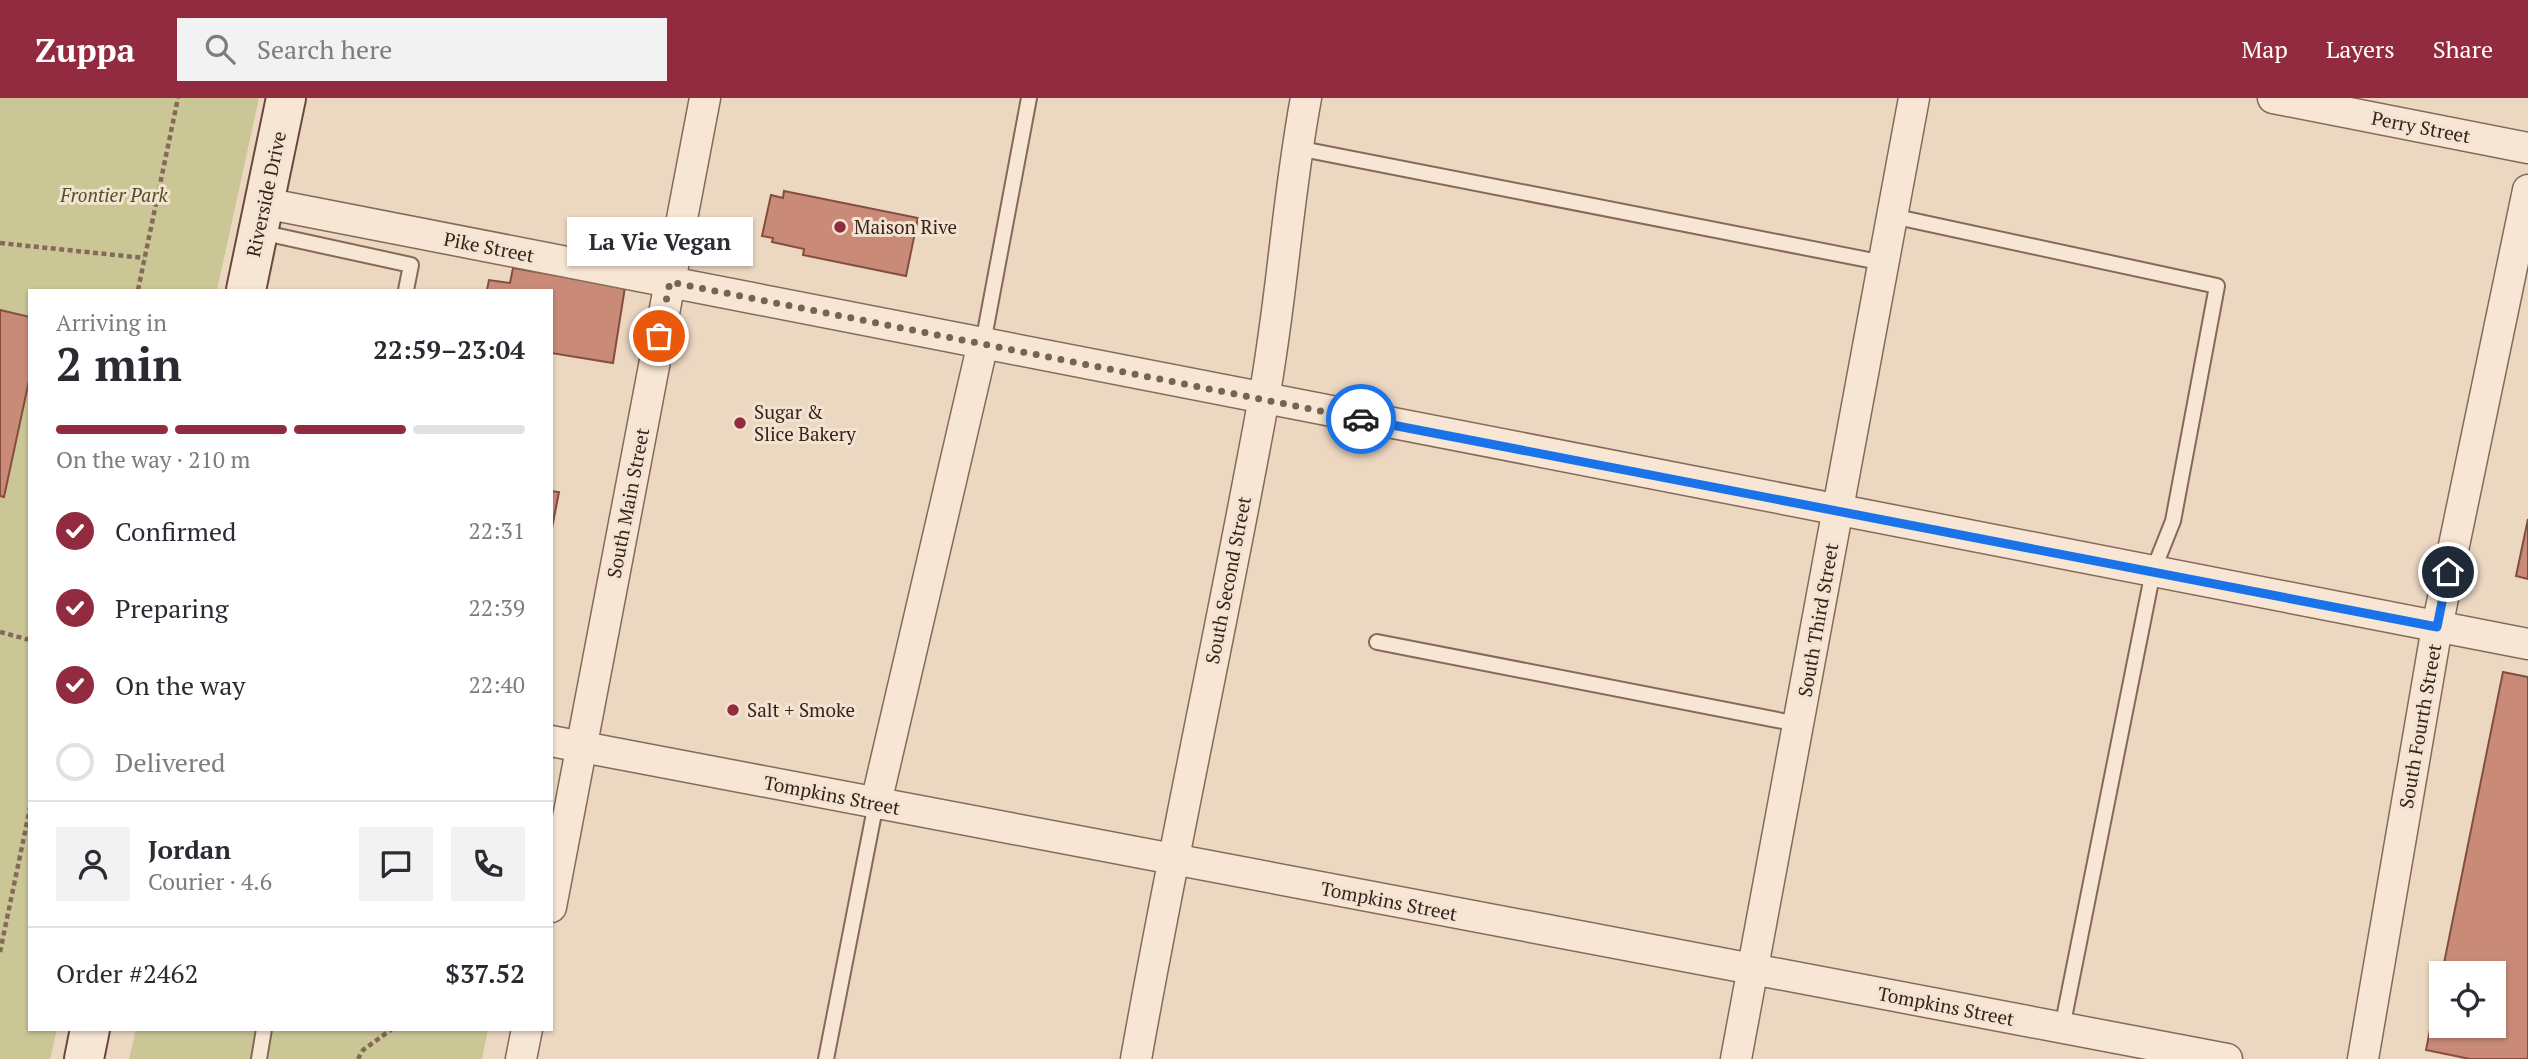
<!DOCTYPE html>
<meta charset="utf-8">
<style>
:root{--surface:#fff;--page:#f2f2f3;--text:#2b2b33;--muted:#7c7c81;--line:#e1e1e2;--accent:#922b3f}
body{margin:0;font-family:"PT Serif",serif;background:var(--page);color:var(--text);height:100vh;display:flex;flex-direction:column;font-size:26px;white-space:nowrap}
*{box-sizing:border-box;margin:0}
p{font-size:23px;color:var(--muted)}
.icon{flex:none;width:38px;height:38px;fill:none;stroke:currentColor;stroke-width:2;stroke-linecap:round;stroke-linejoin:round}
.map{position:relative;flex:1;overflow:hidden}
.details{position:absolute;left:28px;top:191px;width:525px;height:742px;display:flex;flex-direction:column;background:var(--surface);border-radius:0px;box-shadow:0 2px 5px #0004}
.details>*{flex:none}
.fabs{position:absolute;left:2429px;top:863px;display:grid;gap:14px}
.fabs a{display:grid;place-items:center;width:77px;height:77px;border-radius:0px;background:var(--surface);box-shadow:0 2px 5px #0004;font-size:35px}
.pin{position:absolute;display:grid;place-items:center;width:60px;height:60px;color:#fff;margin:-30px;border:4px solid #fff;border-radius:50%;box-shadow:0 2px 7px #0007}
.courier{position:absolute;display:grid;place-items:center;width:70px;height:70px;margin:-35px;border:5px solid #1a73e8;border-radius:50%;background:#fff;color:#222;box-shadow:0 2px 9px #0007}
.bubble{position:absolute;height:49px;border-radius:0px;background:var(--surface);box-shadow:0 2px 5px #0004;font-size:23px;font-weight:600;line-height:49px;text-align:center}
.summary em{font-style:normal;font-weight:600}
.summary div{display:flex;flex-direction:column-reverse}
.summary{display:flex;align-items:center;justify-content:space-between;height:119px;padding:0 28px}
h1{font-size:46px;font-weight:600;line-height:52px}
.bar{display:grid;grid-template-columns:repeat(4,1fr);gap:10px 7px;align-content:center;height:84px;padding:0 28px}
.bar i{height:9px;border-radius:5px;background:var(--line)}
.bar .selected{background:var(--accent)}
.bar p{grid-column:span 4}
.line{display:flex;align-items:center;gap:18px;padding:0 28px;border-top:2px solid var(--line)}
.line div{flex:1}
.round{display:grid;place-items:center;flex:none;width:74px;height:74px;border-radius:0px;background:var(--page)}
ol{padding:0 28px;list-style:none}
li{display:flex;align-items:center;gap:21px;height:77px}
li p{margin-inline-start:auto}
li .icon{padding:7px;border-radius:50%;background:var(--accent);color:#fff;stroke-width:4}
li:last-child{color:var(--muted)}
li i{width:38px;height:38px;border:4px solid var(--line);border-radius:50%}
header{display:flex;align-items:center;gap:42px;box-sizing:border-box;height:98px;padding:0 35px;background:var(--accent);color:#fff}
header strong{font-size:33px}
nav{display:flex;gap:38px;margin-inline-start:auto;font-size:24px}
.search{width:490px;height:63px;background:var(--page);display:flex;align-items:center;gap:18px;box-sizing:border-box;padding:0 24px;border-radius:0px;color:var(--muted);font-size:26px}
.map>svg:first-child{display:block}
.green{fill:#cac696}
.building{fill:#c98b78;stroke:#834e40;stroke-width:2}
.lines{fill:none;stroke-linecap:round;stroke-linejoin:round}
.lane-casing{stroke:#856959;stroke-width:18}
.street-casing{stroke:#856959;stroke-width:33}
.secondary-casing{stroke:#674a3d;stroke-width:42}
.path{stroke:#856959;stroke-width:4.5;stroke-dasharray:5 3.5;stroke-linecap:butt}
.lane{stroke:#f7e6d4;stroke-width:14}
.street{stroke:#f7e6d4;stroke-width:30}
.secondary{stroke:#f7e6d4;stroke-width:38}
.done{stroke:#756356;stroke-width:7;stroke-dasharray:0 12.6}
.route{stroke:#1a73e8;stroke-width:9}
.poi-dot{fill:#922b3f;stroke:#f4e3d1;stroke-width:2.5}
.labels{text-anchor:middle;stroke-width:6;stroke-linejoin:round;paint-order:stroke}
.street-label{font-size:19px;fill:#35241d;stroke:#f4e3d1}
.park-label{font-size:19px;font-style:italic;fill:#4e5125;stroke:#f4e3d1}
.poi-label{font-size:19px;fill:#35241d;stroke:#f4e3d1;text-anchor:start}
</style>
<header>
<strong>Zuppa</strong>
<div class="search"><svg class="icon" aria-label="search" viewBox="0 0 24 24"><circle cx="10" cy="10" r="6"/><path d="M15 15l6 6"/></svg>Search here</div>
<nav><a>Map</a><a>Layers</a><a>Share</a></nav>
</header>
<div class="map">
<svg width="2528" height="961" viewBox="0 0 2528 961">
<rect width="100%" height="100%" fill="#ecd7c1"/>
<path class="green" d="M0,0H259L217,192H30V931H57L50,961H0Z
M136,931H488L482,961H129Z"/>
<path class="building" d="M784,93L918,120L906,178L803,157L804,151L772,144L773,140L762,138L771,97L783,100Z
M513,170L625,189L613,265L551,255V192H487L489,182L510,185Z
M0,212L30,219V278L4,399L0,398Z
M551,393L559,394L551,435Z
M2528,421V481L2516,478Z
M2503,574L2528,579V961H2470L2426,952L2441,877V928H2494V875H2442Z"/>
<g class="lines">
<g class="lane-casing">
<path id="lane" d="M1297,50L1884,165
M1892,118L2217,188L2173,423L2153,473L2062,930
M260,134L411,167L406,192
M983,245L1029,0
M1377,544L1798,626
M259,961L264,931
M826,961L876,705"/>
</g>
<g class="street-casing">
<path id="street" d="M2273,0L2528,50
M264,105L2528,546
M551,643L2227,961
M876,705L983,245
M551,809L705,0
M521,961L527,931
M1136,961C1175,741 1223,524 1263,305C1282,204 1287,101 1306,0
M1736,961L1914,0
M2363,961L2437,529L2528,92"/>
</g>
<g class="secondary-casing">
<path id="secondary" d="M246,192L286,0
M84,961L90,931"/>
</g>
<path class="path" d="M0,145L144,160
M138,192L178,0
M0,534L30,542
M0,854L30,710
M358,961L363,952L392,931"/>
<use href="#lane" class="lane"/>
<use href="#street" class="street"/>
<use href="#secondary" class="secondary"/>
</g>
<g class="lines">
<path class="done" d="M659,238L670,184L1361,321"/>
<path class="route" d="M1361,321L2437,529L2448,474"/>
</g>
<g class="poi-dot">
<circle cx="840" cy="129" r="7"/>
<circle cx="740" cy="325" r="7"/>
<circle cx="733" cy="612" r="7"/>
</g>
<g class="labels">
<g class="street-label">
<text transform="translate(2421 29) rotate(11)" y="7">Perry Street</text>
<text transform="translate(266 96) rotate(-78)" y="7">Riverside Drive</text>
<text transform="translate(489 149) rotate(11)" y="7">Pike Street</text>
<text transform="translate(628 405) rotate(-79)" y="7">South Main Street</text>
<text transform="translate(1228 482) rotate(-79)" y="7">South Second Street</text>
<text transform="translate(1818 522) rotate(-80)" y="7">South Third Street</text>
<text transform="translate(2420 628) rotate(-80)" y="7">South Fourth Street</text>
<text transform="translate(832 697) rotate(11)" y="7">Tompkins Street</text>
<text transform="translate(1389 803) rotate(11)" y="7">Tompkins Street</text>
<text transform="translate(1946 908) rotate(11)" y="7">Tompkins Street</text>
</g>
<g class="park-label">
<text x="114" y="104">Frontier Park</text>
</g>
<g class="poi-label">
<text x="854" y="136">Maison Rive</text>
<text x="754" y="321">Sugar &amp;<tspan x="754" dy="22">Slice Bakery</tspan></text>
<text x="747" y="619">Salt + Smoke</text>
</g>
</g>
</svg>
<div class="fabs">
<a><svg class="icon" aria-label="locate" viewBox="0 0 24 24"><circle cx="12" cy="12" r="6"/><path d="M12 2v4M12 18v4M2 12h4M18 12h4"/></svg></a>
</div>
<div class="pin" style="left:659px;top:238px;background:#ea580c"><svg class="icon" aria-label="bag" viewBox="0 0 24 24"><path d="M5 8h14l-1 12H6zM9 8a3 3 0 0 1 6 0"/></svg></div>
<div class="pin" style="left:2448px;top:474px;background:#1f2937"><svg class="icon" aria-label="home" viewBox="0 0 24 24"><path d="M3 11l9-7 9 7M6 9v11h12V9"/></svg></div>
<div class="courier" style="left:1361px;top:321px"><svg class="icon" aria-label="car" viewBox="0 0 24 24"><path d="M5 17H2v-5l4-1 3-4h7l3 4 3 1v5h-3M9 17h6M6 11h13"/><circle cx="7" cy="17" r="2"/><circle cx="17" cy="17" r="2"/></svg></div>
<div class="bubble" style="left:567px;top:119px;width:186px">La Vie Vegan</div>
<section class="details">
<div class="summary"><div><h1>2 min</h1><p>Arriving in</p></div><em>22:59–23:04</em></div>
<div class="bar"><i class="selected"></i><i class="selected"></i><i class="selected"></i><i></i><p>On the way · 210 m</p></div>
<ol>
<li><svg class="icon" aria-label="check" viewBox="0 0 24 24"><path d="M5 12l5 5 9-10"/></svg>Confirmed<p>22:31</p></li>
<li><svg class="icon" aria-label="check" viewBox="0 0 24 24"><path d="M5 12l5 5 9-10"/></svg>Preparing<p>22:39</p></li>
<li><svg class="icon" aria-label="check" viewBox="0 0 24 24"><path d="M5 12l5 5 9-10"/></svg>On the way<p>22:40</p></li>
<li><i></i>Delivered</li>
</ol>
<div class="line" style="height:126px"><a class="round"><svg class="icon" aria-label="person" viewBox="0 0 24 24"><circle cx="12" cy="8" r="4"/><path d="M4 21q1-7 8-7t8 7"/></svg></a><div><b>Jordan</b><p>Courier · 4.6</p></div><a class="round"><svg class="icon" aria-label="chat" viewBox="0 0 24 24"><path d="M4 5h16v11H9l-5 4z"/></svg></a><a class="round"><svg class="icon" aria-label="phone" viewBox="0 0 24 24"><path d="M5 4h4l2 5-3 2q2 4 5 5l2-3 5 2v4C11 20 4 13 5 4z"/></svg></a></div>
<div class="line" style="height:91px"><div>Order #2462</div><b>$37.52</b></div>
</section>
</div>
